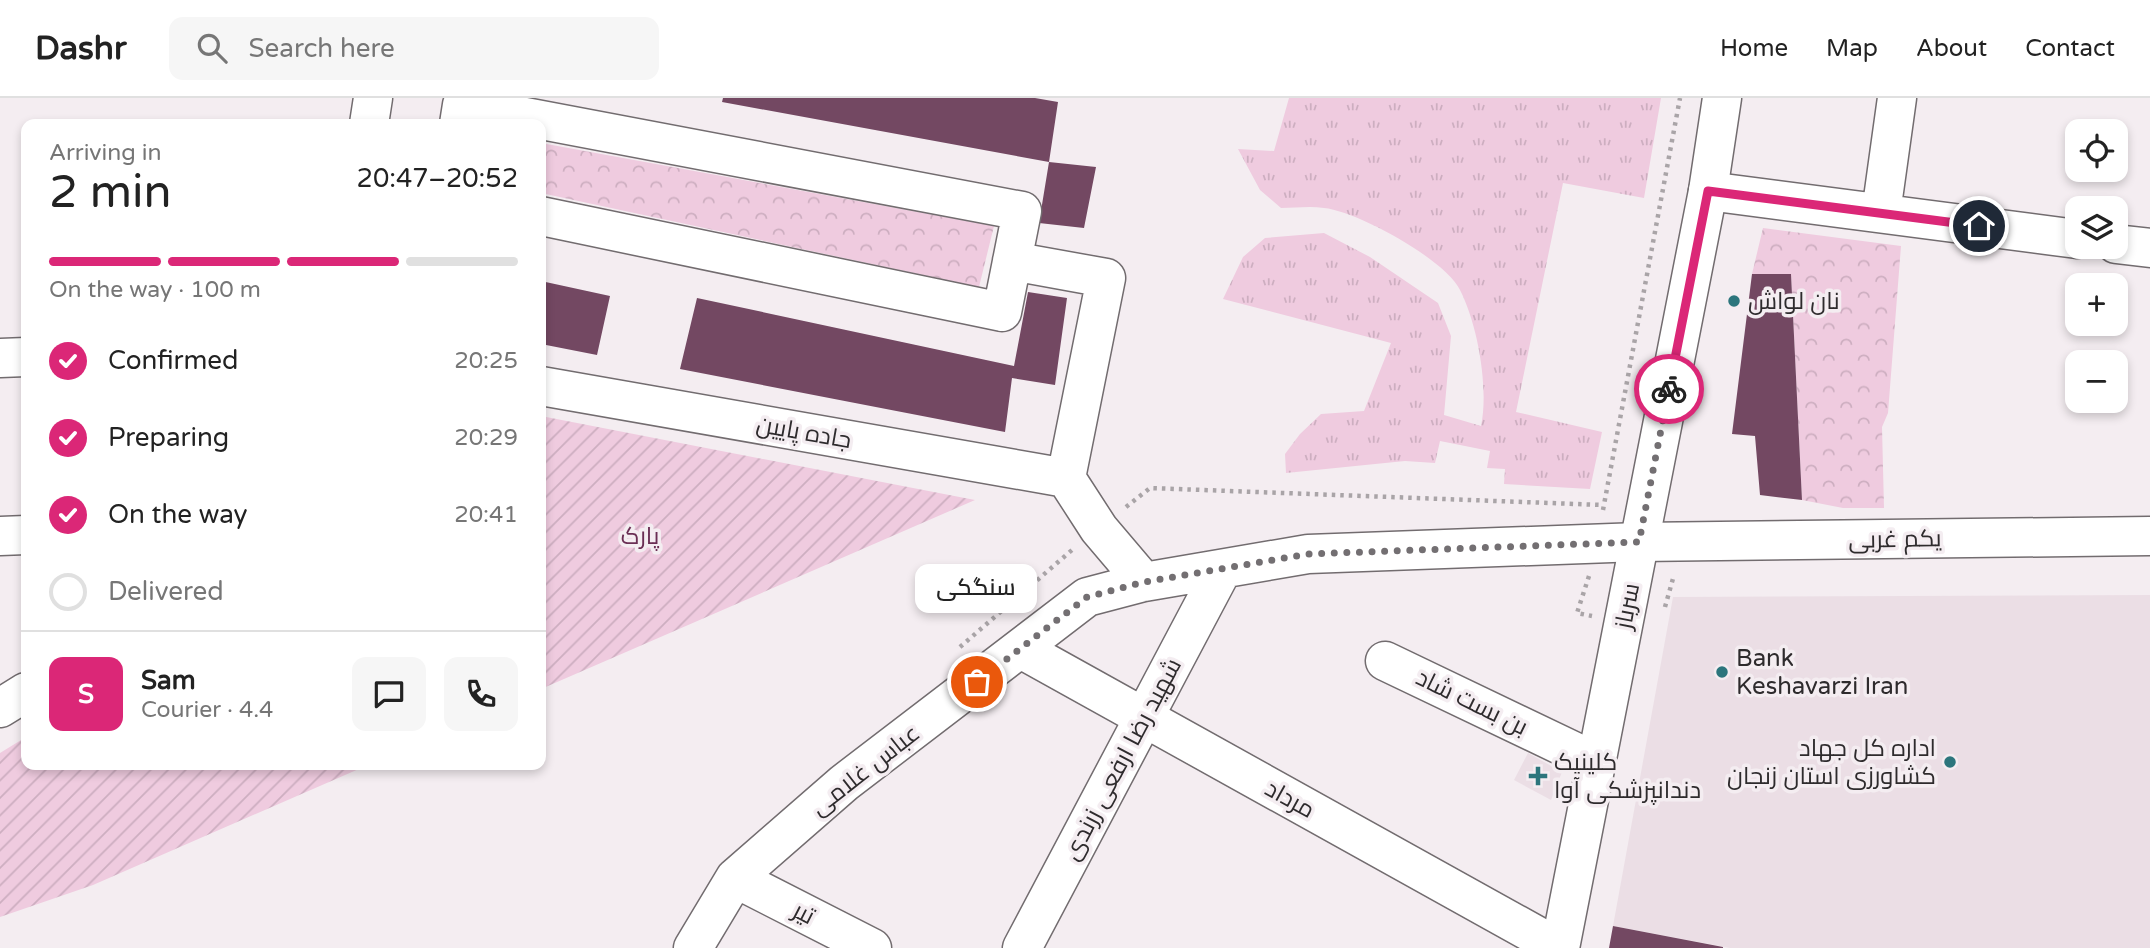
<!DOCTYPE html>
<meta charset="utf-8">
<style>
:root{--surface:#fff;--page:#f6f6f6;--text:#222;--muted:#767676;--line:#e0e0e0;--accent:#db2777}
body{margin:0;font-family:"Varela Round",Cairo,sans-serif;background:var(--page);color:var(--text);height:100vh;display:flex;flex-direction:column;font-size:26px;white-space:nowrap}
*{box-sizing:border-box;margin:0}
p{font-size:23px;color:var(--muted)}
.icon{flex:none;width:38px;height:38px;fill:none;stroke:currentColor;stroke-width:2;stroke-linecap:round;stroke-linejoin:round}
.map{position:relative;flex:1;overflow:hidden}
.details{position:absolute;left:21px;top:21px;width:525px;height:651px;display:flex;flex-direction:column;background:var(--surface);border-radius:14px;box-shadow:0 4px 10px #0003}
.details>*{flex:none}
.tools{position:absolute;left:2065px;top:21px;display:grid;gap:14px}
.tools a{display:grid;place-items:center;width:63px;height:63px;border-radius:14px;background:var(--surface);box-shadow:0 4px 10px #0003;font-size:35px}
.pin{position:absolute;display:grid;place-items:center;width:60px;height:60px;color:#fff;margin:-30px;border:4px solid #fff;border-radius:50%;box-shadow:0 2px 7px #0007}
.courier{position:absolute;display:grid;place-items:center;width:70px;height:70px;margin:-35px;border:5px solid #db2777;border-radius:50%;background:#fff;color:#222;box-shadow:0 2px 9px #0007}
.bubble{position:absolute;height:49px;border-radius:14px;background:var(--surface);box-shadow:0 4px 10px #0003;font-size:23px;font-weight:600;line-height:49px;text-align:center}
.head em{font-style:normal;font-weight:600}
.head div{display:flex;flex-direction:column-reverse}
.head{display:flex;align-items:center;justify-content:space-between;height:119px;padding:0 28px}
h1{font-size:46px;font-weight:600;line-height:52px}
.bar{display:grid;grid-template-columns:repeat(4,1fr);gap:10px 7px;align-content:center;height:84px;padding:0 28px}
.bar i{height:9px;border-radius:5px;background:var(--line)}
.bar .selected{background:var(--accent)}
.bar p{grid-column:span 4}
.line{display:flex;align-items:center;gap:18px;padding:0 28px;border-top:2px solid var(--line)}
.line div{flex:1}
.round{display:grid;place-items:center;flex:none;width:74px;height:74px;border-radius:14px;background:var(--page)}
ol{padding:0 28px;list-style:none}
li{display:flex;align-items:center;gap:21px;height:77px}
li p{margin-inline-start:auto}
li .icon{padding:7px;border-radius:50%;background:var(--accent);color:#fff;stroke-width:4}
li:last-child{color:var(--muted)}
li i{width:38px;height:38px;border:4px solid var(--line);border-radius:50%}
header{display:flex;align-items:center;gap:42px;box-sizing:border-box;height:98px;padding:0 35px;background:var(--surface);border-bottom:2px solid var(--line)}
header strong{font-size:33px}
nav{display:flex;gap:38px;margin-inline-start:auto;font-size:24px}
.search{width:490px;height:63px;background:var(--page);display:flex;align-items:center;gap:18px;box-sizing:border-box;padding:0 24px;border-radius:14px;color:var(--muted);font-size:26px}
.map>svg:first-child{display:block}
.built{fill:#ebdee5}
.grass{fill:url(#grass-tufts)}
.park{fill:url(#park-crowns)}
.garden{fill:url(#garden-furrows)}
.building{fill:#734862}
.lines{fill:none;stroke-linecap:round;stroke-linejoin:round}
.minor-casing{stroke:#726c6f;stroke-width:41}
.major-casing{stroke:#726c6f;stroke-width:41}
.path{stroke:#a9a4a7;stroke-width:4.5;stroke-dasharray:3.5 5;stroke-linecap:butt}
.minor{stroke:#fff;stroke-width:38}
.major{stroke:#fff;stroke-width:38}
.done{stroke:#736f72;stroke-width:7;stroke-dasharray:0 12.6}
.route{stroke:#db2777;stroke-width:9}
.poi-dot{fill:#2c757c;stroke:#f4edf1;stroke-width:2.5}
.labels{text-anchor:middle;stroke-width:7;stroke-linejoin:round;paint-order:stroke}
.poi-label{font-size:24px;fill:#2e2b2d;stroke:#f4edf1;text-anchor:start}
.street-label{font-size:24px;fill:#2e2b2d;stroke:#f4edf1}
.park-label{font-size:24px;fill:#6a2e54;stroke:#f4edf1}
</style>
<header>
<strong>Dashr</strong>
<div class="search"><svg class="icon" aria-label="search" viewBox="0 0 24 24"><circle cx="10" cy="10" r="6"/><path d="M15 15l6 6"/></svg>Search here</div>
<nav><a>Home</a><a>Map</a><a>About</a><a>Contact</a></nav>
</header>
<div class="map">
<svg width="2150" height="850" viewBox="0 0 2150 850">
<defs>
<pattern id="grass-tufts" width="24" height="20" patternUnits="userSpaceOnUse" patternTransform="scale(1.75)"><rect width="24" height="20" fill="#efcbdf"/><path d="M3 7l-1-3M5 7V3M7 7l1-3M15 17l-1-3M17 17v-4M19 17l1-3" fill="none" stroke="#cdaec0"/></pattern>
<pattern id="park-crowns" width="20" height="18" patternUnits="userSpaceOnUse" patternTransform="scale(1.75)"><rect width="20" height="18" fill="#efcbdf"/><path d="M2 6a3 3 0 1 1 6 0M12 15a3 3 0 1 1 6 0" fill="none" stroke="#cdaec0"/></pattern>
<pattern id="garden-furrows" width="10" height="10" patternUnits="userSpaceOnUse" patternTransform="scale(1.75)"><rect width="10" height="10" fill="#efcbdf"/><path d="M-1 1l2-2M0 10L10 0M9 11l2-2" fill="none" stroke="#cdaec0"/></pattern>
</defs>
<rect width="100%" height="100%" fill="#f4edf1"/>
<path class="built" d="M2150,497V850H1730L1613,828L1673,499Z
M1528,655L1562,674L1551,702L1514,682Z"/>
<path class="grass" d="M1289,0H1661L1644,100L1563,85L1516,314L1602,334L1590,391L1504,386L1505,371L1487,370L1490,353L1440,343L1435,365L1405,363L1286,375L1285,356L1300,336L1321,316L1364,313L1391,245L1223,201L1243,159L1265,140L1324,135L1370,159L1438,205L1451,238L1444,317L1481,328C1489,291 1478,227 1460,192C1446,162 1357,113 1324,110C1310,108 1295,110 1281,110L1260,92L1238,51L1274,53Z"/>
<path class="park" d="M541,45L994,128L979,189L541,95Z
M1763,130L1901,148L1888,315L1882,329L1884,410H1843L1802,402L1791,176H1752Z"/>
<path class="garden" d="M541,318L975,402L541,591Z
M26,639V667H368L93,787L0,819V655Z"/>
<path class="building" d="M723,0H1035L1058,4L1049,64L1096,69L1084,130L1039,125L1049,64L722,4Z
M1752,176H1791L1802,402L1760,397L1755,338L1732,336Z
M541,183L610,198L597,257L541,246Z
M1028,194L1067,200L1055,287L1012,280L1005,334L680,271L697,200L1014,268Z
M1613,828L1723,849V850H1609Z"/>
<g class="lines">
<g class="minor-casing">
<path id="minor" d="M369,26L373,0
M459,26L462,7L1022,113L1002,214L541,118
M1708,93L2077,141
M1881,115L1897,0
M2116,146L2150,150
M1012,163L1106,180L1066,380L1099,431L1144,484
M0,260L26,259
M541,288L1066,380
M0,438L26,437
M1021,551L1559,850
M1385,563L1596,664
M0,610L26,594
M735,780L872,850
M693,850L735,780L844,685L1087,499L1144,484L1308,456L1639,444L2150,438
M1022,850L1222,472"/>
</g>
<g class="major-casing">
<path id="major" d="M1560,850L1708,93L1722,0"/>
</g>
<path class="path" d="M1126,409L1150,390L1603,407
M1603,412L1680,0
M1589,478L1577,515L1592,518
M1665,509L1674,477
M960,549L1072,452"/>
<use href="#minor" class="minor"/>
<use href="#major" class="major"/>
</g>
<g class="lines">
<path class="done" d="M977,584L1087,499L1144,484L1308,456L1639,444L1669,291"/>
<path class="route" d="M1669,291L1708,93L1979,128"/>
</g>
<g class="poi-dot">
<circle cx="1734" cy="203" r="7"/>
<circle cx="1722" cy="574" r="7"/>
<circle cx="1950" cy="664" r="7"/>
<path d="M1534.5 667.5h7v7h7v7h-7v7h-7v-7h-7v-7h7z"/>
</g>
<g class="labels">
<g class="poi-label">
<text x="1748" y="211">نان لواش</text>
<text x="1736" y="568">Bank<tspan x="1736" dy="28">Keshavarzi Iran</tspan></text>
<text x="1936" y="658" text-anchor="end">اداره کل جهاد<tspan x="1936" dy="28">کشاورزی استان زنجان</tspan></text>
<text x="1554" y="672">کلینیک<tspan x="1554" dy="28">دندانپزشکی آوا</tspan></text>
</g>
<g class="street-label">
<text transform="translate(804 334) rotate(10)" y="8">جاده پایین</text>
<text transform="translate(1895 441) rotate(-1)" y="8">یکم غربی</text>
<text transform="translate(1627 508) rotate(-79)" y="8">سرباز</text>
<text transform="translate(1472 604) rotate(26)" y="8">بن بست شاد</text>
<text transform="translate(1122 661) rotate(-62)" y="8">شهید رضا ارفعی زرندی</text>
<text transform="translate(865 672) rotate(-38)" y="8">عباس غلامی</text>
<text transform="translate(1290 701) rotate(29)" y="8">مرداد</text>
<text transform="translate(804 815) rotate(27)" y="8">تیر</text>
</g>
<g class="park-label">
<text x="640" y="446">پارک</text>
</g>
</g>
</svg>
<div class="tools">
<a><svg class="icon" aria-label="locate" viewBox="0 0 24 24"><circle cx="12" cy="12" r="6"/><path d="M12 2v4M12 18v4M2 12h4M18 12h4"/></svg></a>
<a><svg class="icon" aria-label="layers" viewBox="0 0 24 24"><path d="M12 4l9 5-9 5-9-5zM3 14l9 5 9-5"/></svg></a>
<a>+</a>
<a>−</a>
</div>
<div class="pin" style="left:977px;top:584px;background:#ea580c"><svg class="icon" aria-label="bag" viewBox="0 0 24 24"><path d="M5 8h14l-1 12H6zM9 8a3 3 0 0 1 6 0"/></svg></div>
<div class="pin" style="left:1979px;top:128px;background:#1f2937"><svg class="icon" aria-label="home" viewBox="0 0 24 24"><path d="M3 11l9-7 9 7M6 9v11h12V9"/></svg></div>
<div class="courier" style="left:1669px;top:291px"><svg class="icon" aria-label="bike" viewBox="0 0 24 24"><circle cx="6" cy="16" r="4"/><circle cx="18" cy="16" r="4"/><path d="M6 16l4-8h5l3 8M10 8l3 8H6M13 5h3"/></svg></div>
<div class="bubble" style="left:915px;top:466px;width:122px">سنگکی</div>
<section class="details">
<div class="head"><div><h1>2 min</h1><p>Arriving in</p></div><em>20:47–20:52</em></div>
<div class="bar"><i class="selected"></i><i class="selected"></i><i class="selected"></i><i></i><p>On the way · 100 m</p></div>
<ol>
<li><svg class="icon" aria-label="check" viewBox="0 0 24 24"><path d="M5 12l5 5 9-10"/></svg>Confirmed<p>20:25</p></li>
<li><svg class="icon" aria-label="check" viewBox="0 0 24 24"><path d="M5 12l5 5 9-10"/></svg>Preparing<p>20:29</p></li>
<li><svg class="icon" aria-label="check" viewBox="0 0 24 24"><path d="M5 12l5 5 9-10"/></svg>On the way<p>20:41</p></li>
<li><i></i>Delivered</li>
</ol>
<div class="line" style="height:126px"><b class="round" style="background:var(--accent);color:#fff">S</b><div><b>Sam</b><p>Courier · 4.4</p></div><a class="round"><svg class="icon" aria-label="chat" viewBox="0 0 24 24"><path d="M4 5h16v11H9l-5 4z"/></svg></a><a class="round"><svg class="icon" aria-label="phone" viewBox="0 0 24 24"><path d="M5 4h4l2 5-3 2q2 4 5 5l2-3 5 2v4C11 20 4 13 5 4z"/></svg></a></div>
</section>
</div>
